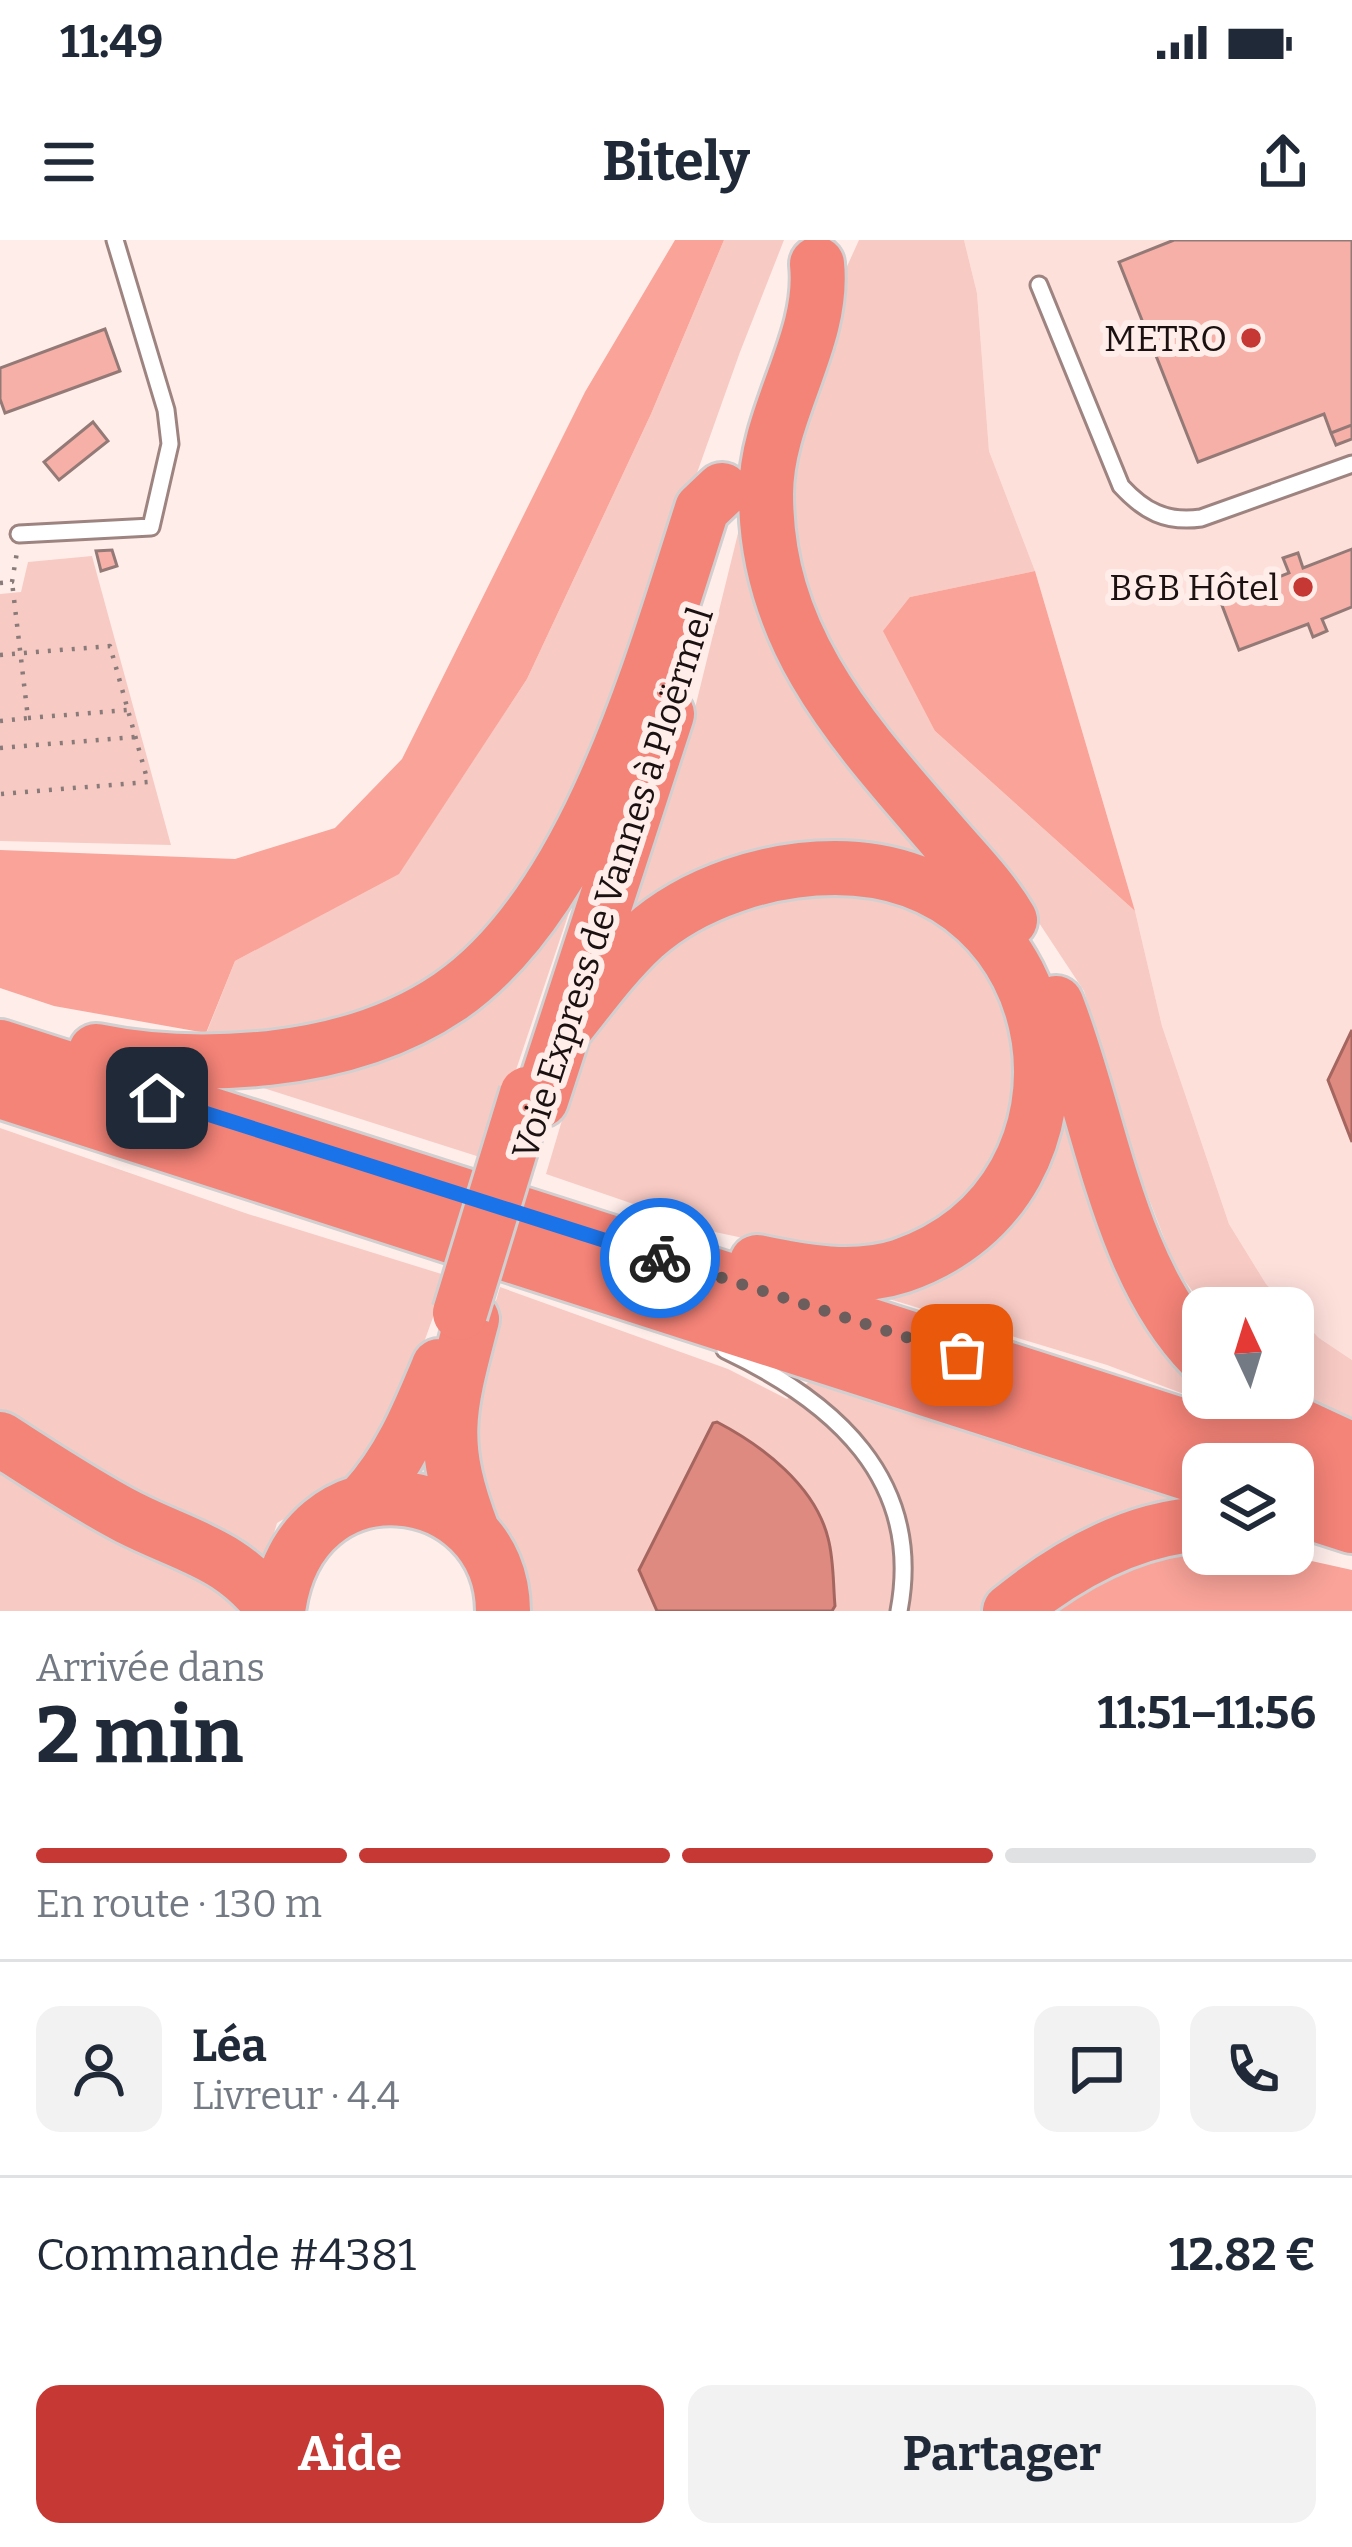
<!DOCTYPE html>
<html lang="fr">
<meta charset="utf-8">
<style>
:root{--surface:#fff;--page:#f2f2f3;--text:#1f2937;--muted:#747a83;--line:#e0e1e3;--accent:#c63833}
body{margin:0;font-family:Bitter,serif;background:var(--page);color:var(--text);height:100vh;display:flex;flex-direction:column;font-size:45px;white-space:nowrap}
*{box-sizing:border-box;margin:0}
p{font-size:39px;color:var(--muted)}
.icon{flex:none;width:66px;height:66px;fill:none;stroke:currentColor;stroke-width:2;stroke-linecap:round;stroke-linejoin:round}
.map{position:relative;height:1371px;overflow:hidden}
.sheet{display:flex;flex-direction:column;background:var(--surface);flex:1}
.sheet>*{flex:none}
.needle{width:78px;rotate:356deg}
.controls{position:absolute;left:1182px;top:1047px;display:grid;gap:24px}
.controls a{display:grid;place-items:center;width:132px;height:132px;border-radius:24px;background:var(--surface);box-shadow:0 6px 30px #0003;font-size:60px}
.pin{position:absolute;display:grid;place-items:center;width:102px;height:102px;color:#fff;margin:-51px;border-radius:24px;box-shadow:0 6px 18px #0006}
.courier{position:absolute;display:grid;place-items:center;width:120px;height:120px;margin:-60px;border:9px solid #1a73e8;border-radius:50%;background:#fff;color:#222;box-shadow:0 3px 15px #0007}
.overview em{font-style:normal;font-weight:700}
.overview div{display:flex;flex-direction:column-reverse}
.overview{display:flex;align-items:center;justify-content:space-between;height:204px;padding:0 36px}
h1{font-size:78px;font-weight:700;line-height:90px}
.bar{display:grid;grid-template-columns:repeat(4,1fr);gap:18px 12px;align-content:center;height:144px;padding:0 36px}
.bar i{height:15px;border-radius:9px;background:var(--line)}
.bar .selected{background:var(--accent)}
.bar p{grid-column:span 4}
.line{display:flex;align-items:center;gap:30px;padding:0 36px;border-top:3px solid var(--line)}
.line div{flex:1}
.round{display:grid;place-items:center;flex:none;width:126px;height:126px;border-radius:24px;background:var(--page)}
.button{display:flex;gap:24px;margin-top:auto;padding:24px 36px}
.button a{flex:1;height:138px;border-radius:24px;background:var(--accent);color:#fff;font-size:48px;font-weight:700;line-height:138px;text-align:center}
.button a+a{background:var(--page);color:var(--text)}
.status{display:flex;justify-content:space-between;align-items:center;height:84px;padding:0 60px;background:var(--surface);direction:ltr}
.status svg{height:33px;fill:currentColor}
header{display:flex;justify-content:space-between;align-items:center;height:156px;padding:0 36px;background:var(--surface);font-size:54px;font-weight:700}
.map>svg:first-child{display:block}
.built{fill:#fee0db}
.green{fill:#f8cac4}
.forest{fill:#f9a399}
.water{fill:#de8a81;stroke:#a4665f;stroke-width:3}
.building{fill:#f6b0a8;stroke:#947a77;stroke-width:3}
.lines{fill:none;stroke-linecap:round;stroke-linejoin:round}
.lane-casing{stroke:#9e8481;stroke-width:21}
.highway-casing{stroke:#d1cfcf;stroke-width:60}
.path{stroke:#897b79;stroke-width:4.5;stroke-dasharray:3 9;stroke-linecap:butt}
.lane{stroke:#fff;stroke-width:15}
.highway{stroke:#f48378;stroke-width:54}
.highway-bridge-casing{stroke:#d1cfcf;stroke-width:60;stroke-linecap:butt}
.highway-bridge{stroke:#f48378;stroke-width:54}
.done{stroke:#6b5e5c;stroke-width:12;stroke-dasharray:0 21.6}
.route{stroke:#1a73e8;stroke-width:15}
.poi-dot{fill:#c63833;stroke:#ffedea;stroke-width:4.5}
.labels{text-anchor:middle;stroke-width:12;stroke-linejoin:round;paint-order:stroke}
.poi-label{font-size:36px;fill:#1b1110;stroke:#ffedea;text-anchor:end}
.street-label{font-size:36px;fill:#1b1110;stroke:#ffedea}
</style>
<div class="status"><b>11:49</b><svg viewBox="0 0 49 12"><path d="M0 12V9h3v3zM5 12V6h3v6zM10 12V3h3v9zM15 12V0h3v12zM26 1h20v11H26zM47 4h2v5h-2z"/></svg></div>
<header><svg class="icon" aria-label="menu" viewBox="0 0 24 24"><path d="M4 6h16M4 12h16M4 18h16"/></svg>Bitely<svg class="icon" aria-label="share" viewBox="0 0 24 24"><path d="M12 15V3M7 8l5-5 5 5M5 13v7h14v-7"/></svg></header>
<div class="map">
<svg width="1352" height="1371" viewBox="0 0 1352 1371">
<rect width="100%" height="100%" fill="#ffedea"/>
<path class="built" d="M964,0H1352V1120L1319,1098L1266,1044L1229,984L1162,786L1135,671L1035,331L989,211L977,53Z"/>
<path class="green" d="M724,0H784L740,112L602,500L584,628L486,919L226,836L206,794L235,721L399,633L527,439L651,174Z
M859,0H964L977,53L989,211L1035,331L910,357L935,491L1135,671L1162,786L1229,984L1266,1044L1290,1068H1205L1176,1029L1130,910L1084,751L989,607L856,470L806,387L782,243L839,44Z
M744,269L766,364L976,651L1203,1141V1158H1226L1258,1182L1107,1125L846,1046L813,1013L715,992L546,934L617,695L680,529Z
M92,316L171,605L0,601V354L21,352L28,322Z
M0,888L248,974L448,1036L394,1185L363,1233L277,1283L251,1371H0Z
M500,1047L728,1129L787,1159L815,1137L1203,1259L990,1371H526L465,1221L468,1157Z
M1293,1071L1319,1098L1352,1120V1185L1293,1153Z"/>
<path class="forest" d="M675,0H724L651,174L527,439L399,634L235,721L206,793L54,766L0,748V610L235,619L335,588L402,519L585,152Z
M1035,331L1135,671L935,491L883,391L910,357Z
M1203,1302V1314H1280L1352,1330V1371H1035L1077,1334Z"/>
<path class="water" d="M1352,790V902L1328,840Z
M717,1182C763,1206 815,1246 828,1298C834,1320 833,1344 835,1366L832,1371H657L639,1330L713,1183Z"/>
<path class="building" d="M1174,0H1352V185L1331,193L1324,174L1198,222L1119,22Z
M105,89L120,131L5,173L0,159V128Z
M93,182L108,201L59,240L44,222Z
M1352,185V199L1336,205L1331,193Z
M1352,309V367L1322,379L1327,391L1313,397L1308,384L1239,410L1220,360L1289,333L1283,318L1298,313L1303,328Z
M112,310L117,326L101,331L96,311Z"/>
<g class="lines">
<g class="lane-casing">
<path id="lane" d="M1039,45L1121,246C1144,271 1166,283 1201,278L1352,224
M19,294L151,287L170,204L166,170L115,0
M725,1110C833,1161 924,1239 899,1371"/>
</g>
<g class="highway-casing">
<path id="highway" d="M817,24C825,101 766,173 766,254C766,399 852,491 941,594C965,622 992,649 1010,680
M1056,763C1100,874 1117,1028 1203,1116
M566,787C591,756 614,724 643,697C693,652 769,628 835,628C1074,628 1117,952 901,1026C855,1041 803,1032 757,1022
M0,807L1352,1240
M96,811C154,823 210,824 269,818C332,811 396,793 449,757C587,663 653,421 702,269L722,250
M0,851L1203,1238
M541,860L667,474
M472,1079C448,1170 438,1202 473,1293
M1252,1158L1283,1178L1350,1209
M0,1199C42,1226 84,1254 128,1277C189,1308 233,1313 275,1371
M364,1260C400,1221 419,1174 439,1126
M1293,1267L1352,1286
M278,1371C299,1208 502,1234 503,1371
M1010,1371C1065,1326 1131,1288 1203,1284"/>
</g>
<path class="path" d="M0,343L12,342L17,312
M0,415L110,406L148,542L0,554
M28,478L128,470
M0,481L28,478L12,342
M0,508L135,497"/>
<use href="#lane" class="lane"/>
<use href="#highway" class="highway"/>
<g class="highway-bridge-casing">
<path id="highway-bridge" d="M460,1073L527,854"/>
</g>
<use href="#highway-bridge" class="highway-bridge"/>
</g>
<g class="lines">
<path class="done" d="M660,1018L962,1115"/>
<path class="route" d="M157,858L660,1018"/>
</g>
<g class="poi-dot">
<circle cx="1251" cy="98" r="12"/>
<circle cx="1303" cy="347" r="12"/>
</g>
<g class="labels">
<g class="poi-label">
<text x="1227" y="111">METRO</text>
<text x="1279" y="360">B&amp;B Hôtel</text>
</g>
<g class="street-label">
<text transform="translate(612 643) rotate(-72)" y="13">Voie Express de Vannes à Ploërmel</text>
</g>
</g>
</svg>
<div class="controls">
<a><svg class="needle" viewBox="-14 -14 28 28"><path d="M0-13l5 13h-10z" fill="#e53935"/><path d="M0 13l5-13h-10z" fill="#747a83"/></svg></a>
<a><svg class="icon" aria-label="layers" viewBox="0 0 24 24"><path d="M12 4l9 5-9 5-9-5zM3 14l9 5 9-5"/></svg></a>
</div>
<div class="pin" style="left:962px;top:1115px;background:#ea580c"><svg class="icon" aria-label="bag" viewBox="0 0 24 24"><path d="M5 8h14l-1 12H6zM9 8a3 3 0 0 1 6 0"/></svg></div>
<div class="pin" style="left:157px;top:858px;background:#1f2937"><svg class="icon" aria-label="home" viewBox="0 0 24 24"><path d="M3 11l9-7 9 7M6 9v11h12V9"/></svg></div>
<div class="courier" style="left:660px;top:1018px"><svg class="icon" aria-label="bike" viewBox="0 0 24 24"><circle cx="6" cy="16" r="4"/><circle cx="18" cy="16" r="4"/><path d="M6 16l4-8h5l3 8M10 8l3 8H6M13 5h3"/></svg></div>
</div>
<section class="sheet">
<div class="overview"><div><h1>2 min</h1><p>Arrivée dans</p></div><em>11:51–11:56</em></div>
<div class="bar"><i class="selected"></i><i class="selected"></i><i class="selected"></i><i></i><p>En route · 130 m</p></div>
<div class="line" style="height:216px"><a class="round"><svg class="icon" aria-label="person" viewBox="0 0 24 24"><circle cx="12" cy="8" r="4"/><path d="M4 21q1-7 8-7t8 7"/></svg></a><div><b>Léa</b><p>Livreur · 4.4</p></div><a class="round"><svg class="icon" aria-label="chat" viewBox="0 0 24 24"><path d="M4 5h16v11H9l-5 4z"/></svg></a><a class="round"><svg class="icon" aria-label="phone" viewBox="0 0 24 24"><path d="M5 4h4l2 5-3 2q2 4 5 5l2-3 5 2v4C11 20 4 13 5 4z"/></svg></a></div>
<div class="line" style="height:156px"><div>Commande #4381</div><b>12.82 €</b></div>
<div class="button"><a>Aide</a><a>Partager</a></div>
</section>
